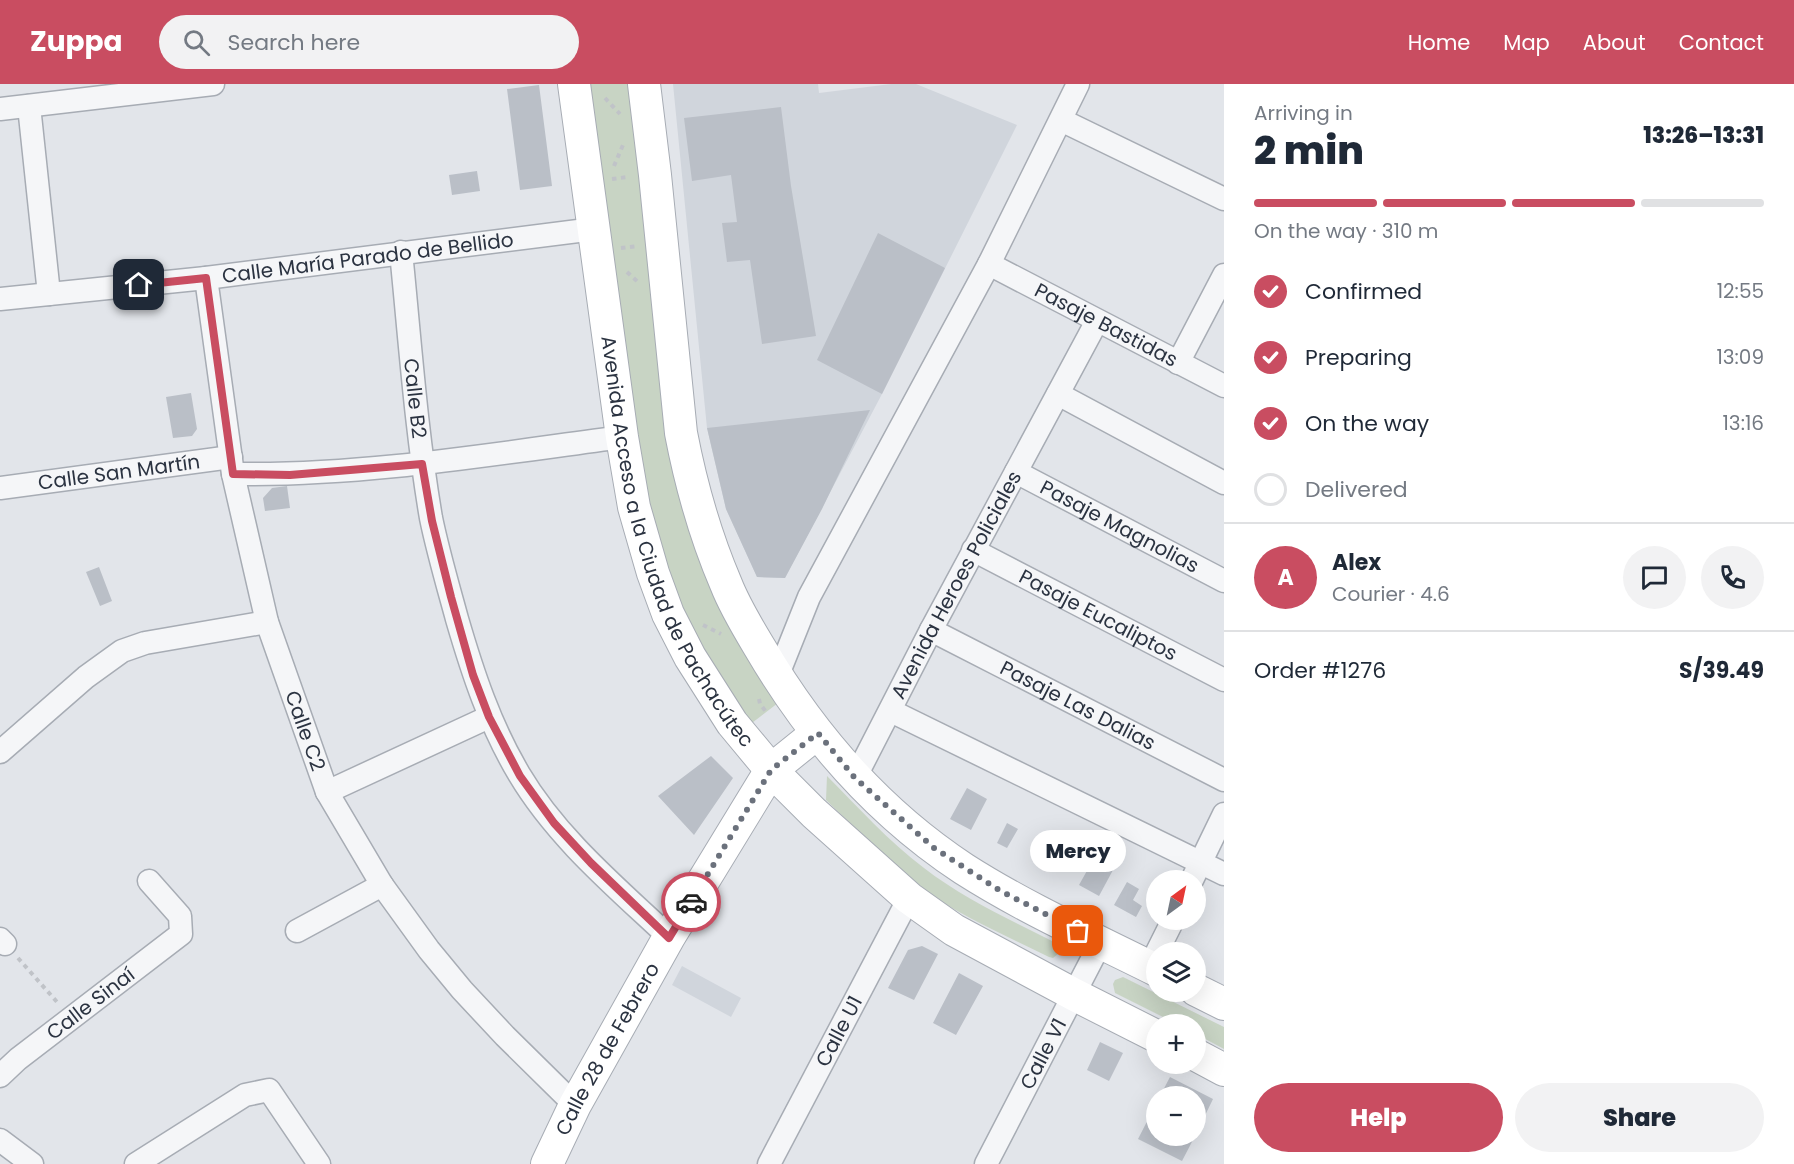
<!DOCTYPE html>
<meta charset="utf-8">
<style>
:root{--surface:#fff;--page:#f2f2f3;--text:#1f2937;--muted:#747a83;--line:#e0e1e3;--accent:#c94d61}
body{margin:0;font-family:Poppins,sans-serif;background:var(--page);color:var(--text);height:100vh;display:flex;flex-direction:column;font-size:22px;white-space:nowrap}
*{box-sizing:border-box;margin:0}
p{font-size:20px;color:var(--muted)}
.icon{flex:none;width:33px;height:33px;fill:none;stroke:currentColor;stroke-width:2;stroke-linecap:round;stroke-linejoin:round}
.map{position:relative;flex:1;overflow:hidden}
.panel{display:flex;flex-direction:column;background:var(--surface);width:570px}
.panel>*{flex:none}
.needle{width:39px;rotate:33deg}
.tools{position:absolute;left:1146px;top:786px;display:grid;gap:12px}
.tools a{display:grid;place-items:center;width:60px;height:60px;border-radius:50%;background:var(--surface);box-shadow:0 6px 24px #0002;font-size:30px}
.pin{position:absolute;display:grid;place-items:center;width:51px;height:51px;color:#fff;margin:-26px;border-radius:12px;box-shadow:0 3px 9px #0006}
.courier{position:absolute;display:grid;place-items:center;width:60px;height:60px;margin:-30px;border:4px solid #c94d61;border-radius:50%;background:#fff;color:#222;box-shadow:0 2px 8px #0007}
.bubble{position:absolute;height:42px;border-radius:21px;background:var(--surface);box-shadow:0 6px 24px #0002;font-size:20px;font-weight:800;line-height:42px;text-align:center}
.head em{font-style:normal;font-weight:800}
.head div{display:flex;flex-direction:column-reverse}
.head{display:flex;align-items:center;justify-content:space-between;height:102px;padding:0 30px}
h1{font-size:39px;font-weight:800;line-height:45px}
.bar{display:grid;grid-template-columns:repeat(4,1fr);gap:9px 6px;align-content:center;height:72px;padding:0 30px}
.bar i{height:8px;border-radius:4px;background:var(--line)}
.bar .current{background:var(--accent)}
.bar p{grid-column:span 4}
.line{display:flex;align-items:center;gap:15px;padding:0 30px;border-top:2px solid var(--line)}
.line div{flex:1}
.round{display:grid;place-items:center;flex:none;width:63px;height:63px;border-radius:32px;background:var(--page)}
ol{padding:0 30px;list-style:none}
li{display:flex;align-items:center;gap:18px;height:66px}
li p{margin-inline-start:auto}
li .icon{padding:6px;border-radius:50%;background:var(--accent);color:#fff;stroke-width:4}
li:last-child{color:var(--muted)}
li i{width:33px;height:33px;border:3px solid var(--line);border-radius:50%}
.action{display:flex;gap:12px;margin-top:auto;padding:12px 30px}
.action a{flex:1;height:69px;border-radius:36px;background:var(--accent);color:#fff;font-size:24px;font-weight:800;line-height:69px;text-align:center}
.action a+a{background:var(--page);color:var(--text)}
header{display:flex;align-items:center;gap:36px;box-sizing:border-box;height:84px;padding:0 30px;background:var(--accent);color:#fff}
header strong{font-size:28px}
nav{display:flex;gap:33px;margin-inline-start:auto;font-size:21px}
.search{width:420px;height:54px;background:var(--page);display:flex;align-items:center;gap:15px;box-sizing:border-box;padding:0 21px;border-radius:33px;color:var(--muted);font-size:22px}
main{display:flex;flex:1;min-height:0}
.map>svg:first-child{display:block}
.built{fill:#d0d5dc}
.green{fill:#c8d4c4}
.building{fill:#babfc7}
.lines{fill:none;stroke-linecap:round;stroke-linejoin:round}
.street-casing{stroke:#a7acb4;stroke-width:25}
.secondary-casing{stroke:#a7acb4;stroke-width:34}
.path{stroke:#c0c3c8;stroke-width:4;stroke-dasharray:4.5 4.5;stroke-linecap:butt}
.street{stroke:#f5f6f8;stroke-width:22}
.secondary{stroke:#fff;stroke-width:32}
.done{stroke:#6b717c;stroke-width:6;stroke-dasharray:0 10.8}
.route{stroke:#c94d61;stroke-width:8}
.labels{text-anchor:middle;stroke-width:4.5;stroke-linejoin:round;paint-order:stroke}
.street-label{font-size:20px;fill:#2b3341;stroke:#f2f4f7}
</style>
<header>
<strong>Zuppa</strong>
<div class="search"><svg class="icon" aria-label="search" viewBox="0 0 24 24"><circle cx="10" cy="10" r="6"/><path d="M15 15l6 6"/></svg>Search here</div>
<nav><a>Home</a><a>Map</a><a>About</a><a>Contact</a></nav>
</header>
<main>
<div class="map">
<svg width="1224" height="1080" viewBox="0 0 1224 1080">
<rect width="100%" height="100%" fill="#e2e5ea"/>
<path class="built" d="M673,0H818L819,9L891,0H916L1017,41L882,310L785,494L757,493L726,425L707,344Z
M682,882L741,914L731,933L672,901Z"/>
<path class="green" d="M585,0H630L673,364L778,619L748,642L724,610L653,464Z
M827,692C858,723 888,757 924,784C964,815 1011,836 1056,859L1059,866L1058,870L1053,874L1049,873C1007,852 962,833 924,806C888,780 858,746 826,716Z
M1123,893L1224,943V965L1196,950V940H1177L1115,909L1113,900L1115,896Z"/>
<path class="building" d="M539,1L552,102L520,106L507,5Z
M781,23L791,102L816,252L762,260L750,176L727,178L722,139L737,138L731,91L692,97L684,34Z
M477,87L480,107L452,111L449,91Z
M878,149L945,184L882,310L817,276Z
M191,309L197,345L192,352L173,354L166,313Z
M870,326L822,425L785,494L757,493L726,425L707,344Z
M287,402L290,424L265,427L263,414L272,404Z
M99,483L112,517L100,522L86,488Z
M711,672L733,694L694,751L658,712Z
M967,704L987,715L971,746L950,735Z
M1007,739L1018,745L1007,764L997,759Z
M1093,776L1113,786L1099,812L1079,801Z
M1127,798L1139,805L1133,816L1142,822L1136,833L1114,821Z
M922,862L938,870L914,916L888,904L908,866Z
M959,889L983,902L956,951L933,939Z
M1100,958L1123,969L1109,997L1087,986Z
M1170,993L1213,1015L1196,1050V1012H1160Z
M1156,1020V1052H1195L1182,1077L1138,1055Z"/>
<g class="lines">
<g class="street-casing">
<g id="street">
<path d="M29,22L49,210"/>
<path d="M0,25L213,0"/>
<path d="M1061,36L1224,115"/>
<path id="s1" d="M401,168C410,257 416,346 431,434C438,468 448,502 457,535C473,590 490,641 519,690C557,754 616,803 669,853"/>
<path id="s2" d="M989,180L1224,302"/>
<path id="s3" d="M206,194L233,390L267,538L327,708L382,801L429,866L462,906L505,952L575,1021"/>
<path id="s4" d="M0,215L206,194L594,145"/>
<path d="M1178,279L1224,191"/>
<path d="M1058,310L1224,399"/>
<path id="s5" d="M1016,388L1224,497"/>
<path d="M233,390C364,392 493,370 622,353"/>
<path id="s6" d="M0,404L231,373"/>
<path id="s7" d="M973,466L1224,596"/>
<path id="s8" d="M931,546L1224,696"/>
<path d="M777,593L809,513L989,180L1078,0"/>
<path d="M891,627L1224,790"/>
<path d="M0,668L86,593L122,567L145,559L267,538"/>
<path id="s9" d="M855,694L931,546L1097,237"/>
<path d="M327,708L489,633"/>
<path d="M1192,796L1224,730"/>
<path d="M297,847L382,801"/>
<path d="M0,855L5,860"/>
<path d="M1157,868L1173,836"/>
<path id="s10" d="M0,992L18,975L181,850L180,832L149,797"/>
<path d="M0,1056L32,1080"/>
<path d="M136,1080L245,1011L269,1006L319,1080"/>
<path id="s11" d="M769,1080L909,814"/>
<path id="s12" d="M986,1080L1101,858"/>
</g>
</g>
<g class="secondary-casing">
<g id="secondary">
<path id="s13" d="M574,0L622,353L634,423L653,489L668,530L690,573L732,639L771,686L814,729L909,814L954,846L1073,910L1156,952"/>
<path d="M644,0L655,91L681,349C691,401 705,451 726,500C735,523 748,544 760,564C811,651 879,729 964,785C1025,824 1092,854 1156,886"/>
<path d="M1196,906L1224,920"/>
<path d="M1196,971L1224,986"/>
<path id="s14" d="M547,1080L575,1021L669,853L771,686L817,649"/>
</g>
</g>
<path class="path" d="M605,14L620,30
M614,82L623,61
M612,95L628,93
M621,164L638,162
M627,188L639,199
M703,541L721,550
M759,615L760,620L767,629
M18,874L57,918"/>
<use href="#street" class="street"/>
<use href="#secondary" class="secondary"/>
</g>
<g class="lines">
<path class="done" d="M691,818L771,686L818,649L855,694L934,764L999,806L1078,847"/>
<path class="route" d="M139,201L206,194L233,390L290,391L422,380L432,437L451,513L473,591L489,633L520,692L554,739L591,779L669,854L691,818"/>
</g>
<g class="labels">
<g class="street-label">
<text dy="7" stroke="none"><textPath href="#s4" startOffset="370">Calle María Parado de Bellido</textPath></text>
<text dy="7" stroke="none"><textPath href="#s2" startOffset="132">Pasaje Bastidas</textPath></text>
<text dy="7" stroke="none"><textPath href="#s1" startOffset="147">Calle B2</textPath></text>
<text dy="7" stroke="none"><textPath href="#s6" startOffset="120">Calle San Martín</textPath></text>
<text dy="7" stroke="none"><textPath href="#s5" startOffset="117">Pasaje Magnolias</textPath></text>
<text dy="7" stroke="none"><textPath href="#s13" startOffset="474">Avenida Acceso a la Ciudad de Pachacútec</textPath></text>
<text dy="7" stroke="none"><textPath href="#s9" startOffset="218">Avenida Heroes Policiales</textPath></text>
<text dy="7" stroke="none"><textPath href="#s7" startOffset="141">Pasaje Eucaliptos</textPath></text>
<text dy="7" stroke="none"><textPath href="#s8" startOffset="165">Pasaje Las Dalias</textPath></text>
<text dy="7" stroke="none"><textPath href="#s3" startOffset="465">Calle C2</textPath></text>
<text dy="7" stroke="none"><textPath href="#s10" startOffset="116">Calle Sinaí</textPath></text>
<text dy="7" stroke="none"><textPath href="#s11" startOffset="150">Calle U1</textPath></text>
<text dy="7" stroke="none"><textPath href="#s14" startOffset="130">Calle 28 de Febrero</textPath></text>
<text dy="7" stroke="none"><textPath href="#s12" startOffset="124">Calle V1</textPath></text>
</g>
</g>
</svg>
<div class="tools">
<a><svg class="needle" viewBox="-14 -14 28 28"><path d="M0-13l5 13h-10z" fill="#e53935"/><path d="M0 13l5-13h-10z" fill="#747a83"/></svg></a>
<a><svg class="icon" aria-label="layers" viewBox="0 0 24 24"><path d="M12 4l9 5-9 5-9-5zM3 14l9 5 9-5"/></svg></a>
<a>+</a>
<a>−</a>
</div>
<div class="pin" style="left:1078px;top:847px;background:#ea580c"><svg class="icon" aria-label="bag" viewBox="0 0 24 24"><path d="M5 8h14l-1 12H6zM9 8a3 3 0 0 1 6 0"/></svg></div>
<div class="pin" style="left:139px;top:201px;background:#1f2937"><svg class="icon" aria-label="home" viewBox="0 0 24 24"><path d="M3 11l9-7 9 7M6 9v11h12V9"/></svg></div>
<div class="courier" style="left:691px;top:818px"><svg class="icon" aria-label="car" viewBox="0 0 24 24"><path d="M5 17H2v-5l4-1 3-4h7l3 4 3 1v5h-3M9 17h6M6 11h13"/><circle cx="7" cy="17" r="2"/><circle cx="17" cy="17" r="2"/></svg></div>
<div class="bubble" style="left:1030px;top:746px;width:96px">Mercy</div>
</div>
<section class="panel">
<div class="head"><div><h1>2 min</h1><p>Arriving in</p></div><em>13:26–13:31</em></div>
<div class="bar"><i class="current"></i><i class="current"></i><i class="current"></i><i></i><p>On the way · 310 m</p></div>
<ol>
<li><svg class="icon" aria-label="check" viewBox="0 0 24 24"><path d="M5 12l5 5 9-10"/></svg>Confirmed<p>12:55</p></li>
<li><svg class="icon" aria-label="check" viewBox="0 0 24 24"><path d="M5 12l5 5 9-10"/></svg>Preparing<p>13:09</p></li>
<li><svg class="icon" aria-label="check" viewBox="0 0 24 24"><path d="M5 12l5 5 9-10"/></svg>On the way<p>13:16</p></li>
<li><i></i>Delivered</li>
</ol>
<div class="line" style="height:108px"><b class="round" style="background:var(--accent);color:#fff">A</b><div><b>Alex</b><p>Courier · 4.6</p></div><a class="round"><svg class="icon" aria-label="chat" viewBox="0 0 24 24"><path d="M4 5h16v11H9l-5 4z"/></svg></a><a class="round"><svg class="icon" aria-label="phone" viewBox="0 0 24 24"><path d="M5 4h4l2 5-3 2q2 4 5 5l2-3 5 2v4C11 20 4 13 5 4z"/></svg></a></div>
<div class="line" style="height:78px"><div>Order #1276</div><b>S/39.49</b></div>
<div class="action"><a>Help</a><a>Share</a></div>
</section>
</main>
